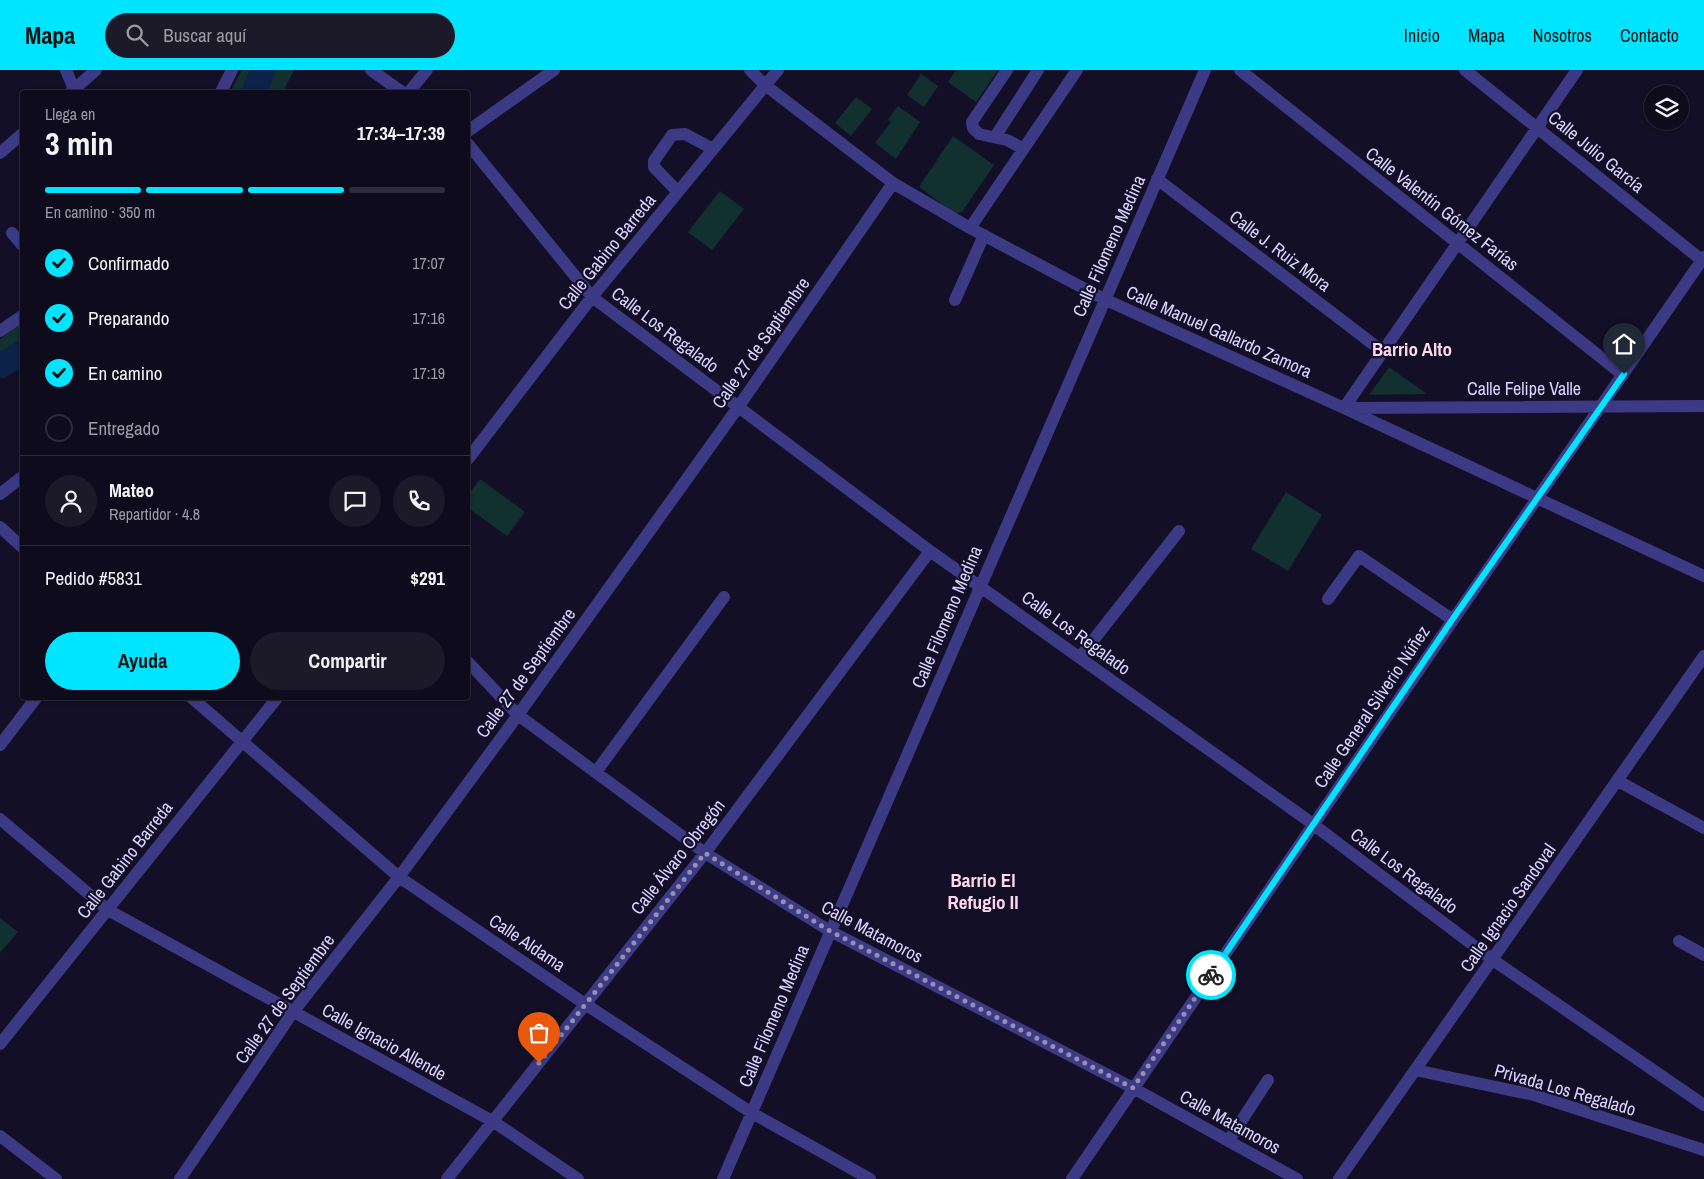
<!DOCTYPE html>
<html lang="es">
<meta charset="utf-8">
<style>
:root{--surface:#0e0b1c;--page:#1c1929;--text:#f1f3f6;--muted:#9b9ba3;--line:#2e2b3b;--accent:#00e5ff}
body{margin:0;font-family:"Archivo Narrow",sans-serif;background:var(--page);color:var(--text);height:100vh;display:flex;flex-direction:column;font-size:19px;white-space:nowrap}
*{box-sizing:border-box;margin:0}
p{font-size:16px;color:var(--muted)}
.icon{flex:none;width:28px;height:28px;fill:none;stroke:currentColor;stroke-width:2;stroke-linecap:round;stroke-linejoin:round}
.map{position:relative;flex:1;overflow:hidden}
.side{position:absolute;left:20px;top:20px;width:450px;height:610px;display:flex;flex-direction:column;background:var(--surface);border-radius:5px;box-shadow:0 1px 4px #0004,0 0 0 1px var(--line)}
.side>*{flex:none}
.controls{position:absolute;left:1644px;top:15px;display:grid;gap:10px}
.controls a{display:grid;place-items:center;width:45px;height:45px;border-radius:50%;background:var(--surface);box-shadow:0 1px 4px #0004,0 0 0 1px var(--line);font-size:25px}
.pin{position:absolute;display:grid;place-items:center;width:42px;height:42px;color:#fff;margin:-51px -21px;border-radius:50% 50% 50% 0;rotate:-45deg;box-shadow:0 0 5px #0007}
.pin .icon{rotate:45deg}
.courier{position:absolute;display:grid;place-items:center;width:50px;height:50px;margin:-25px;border:4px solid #00e5ff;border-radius:50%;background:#fff;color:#222;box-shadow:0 1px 6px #0007}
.summary em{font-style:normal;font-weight:700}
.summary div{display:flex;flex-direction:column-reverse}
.summary{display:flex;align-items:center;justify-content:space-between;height:85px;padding:0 25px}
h1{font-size:32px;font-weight:700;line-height:38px}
.bar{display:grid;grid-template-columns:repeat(4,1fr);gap:8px 5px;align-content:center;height:60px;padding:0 25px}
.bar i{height:6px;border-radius:4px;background:var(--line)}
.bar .selected{background:var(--accent)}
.bar p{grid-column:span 4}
.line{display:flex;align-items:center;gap:12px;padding:0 25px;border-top:1px solid var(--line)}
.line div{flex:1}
.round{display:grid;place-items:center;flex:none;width:52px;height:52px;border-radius:26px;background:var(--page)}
ol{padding:0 25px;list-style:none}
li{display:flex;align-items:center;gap:15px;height:55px}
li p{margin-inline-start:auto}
li .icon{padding:5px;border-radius:50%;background:var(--accent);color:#111;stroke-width:4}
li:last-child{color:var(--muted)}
li i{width:28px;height:28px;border:2px solid var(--line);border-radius:50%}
.action{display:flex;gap:10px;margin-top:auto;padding:10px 25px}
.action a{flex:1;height:58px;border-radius:30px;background:var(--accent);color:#111;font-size:20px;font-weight:700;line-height:58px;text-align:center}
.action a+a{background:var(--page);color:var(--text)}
header{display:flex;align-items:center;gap:30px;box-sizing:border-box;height:70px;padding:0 25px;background:var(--accent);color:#111}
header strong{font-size:24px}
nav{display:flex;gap:28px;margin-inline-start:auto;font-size:18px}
.search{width:350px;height:45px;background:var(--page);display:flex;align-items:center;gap:12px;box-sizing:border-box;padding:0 18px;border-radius:28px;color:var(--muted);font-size:19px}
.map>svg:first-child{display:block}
.green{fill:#12302f}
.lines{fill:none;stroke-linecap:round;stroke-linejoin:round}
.river{stroke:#0c2248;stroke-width:25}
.minor{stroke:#3d3a85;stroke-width:12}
.done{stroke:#948fb3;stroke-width:5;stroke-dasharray:0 9}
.route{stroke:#00e5ff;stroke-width:6}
.labels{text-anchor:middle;stroke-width:4.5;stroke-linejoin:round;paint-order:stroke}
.street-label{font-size:18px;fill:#d9d4ff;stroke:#130f26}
.neighbourhood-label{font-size:19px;font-weight:bold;fill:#ffd6f0;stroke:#130f26}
</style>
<header>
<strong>Mapa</strong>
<div class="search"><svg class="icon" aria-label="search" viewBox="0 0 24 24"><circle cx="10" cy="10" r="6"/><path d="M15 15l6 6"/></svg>Buscar aquí</div>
<nav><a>Inicio</a><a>Mapa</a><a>Nosotros</a><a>Contacto</a></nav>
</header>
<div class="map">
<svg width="1704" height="1109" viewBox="0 0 1704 1109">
<rect width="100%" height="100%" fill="#130f26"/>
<path class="green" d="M242,0H294L283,22H230Z
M956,0H998L976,32L948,12Z
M921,4L938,16L924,37L907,25Z
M856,27L872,39L851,66L835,53Z
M898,36L920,52L896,89L875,73L891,52L888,49Z
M953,66L994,95L962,142L954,143L919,117Z
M720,121L744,139L712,180L688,162Z
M22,253V276L12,284H0V269Z
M1389,297L1427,324L1369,325Z
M480,409L525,442L507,466L468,438V425Z
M1286,422L1322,445L1288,501L1251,479Z
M0,848L18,862L0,883Z"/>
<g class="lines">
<path class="river" d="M254,22L263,0
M0,296L22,283"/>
<path class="minor" d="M66,0L75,22
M371,0L402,22
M750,0L765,15L893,113L970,158L1104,229L1344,338L1704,506
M1007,0L972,52L973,58L979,64L1007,70L1022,78
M1240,0L1623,305
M1465,0L1704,192
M71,22L96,0
M221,22L232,0
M409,22L427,0
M468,61L554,0
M995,67L1038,0
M468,74L592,227L930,481L1306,749L1493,890L1704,1035
M0,83L22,64
M1157,109L1382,281
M678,122L654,97V91L672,65L685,64L713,79
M970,158L1077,0
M12,163L22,175
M955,230L984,165
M0,261L22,246
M1344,338L1577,0
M1349,338L1704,336
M468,389L592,227L778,0
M0,424L22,407
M0,457L22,477
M1328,529L1359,486L1453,550
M1080,587L1179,461
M468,592L518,645L705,783L830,861L1133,1018L1297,1109
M192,628L399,807L585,934L752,1043L870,1109
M0,675L36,628
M596,702L724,527
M1618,711L1704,758
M0,749L108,840L494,1052L578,1109
M1679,871L1704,885
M0,974L277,628
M1415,1000L1534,1025L1704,1080
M0,1066L56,1109
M1229,1070L1268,1010
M180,1109L293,942L399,807L518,645L739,336L893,113
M447,1109L705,783L930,481
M723,1109L1205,0
M1072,1109L1453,550L1704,187
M1339,1109L1704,586"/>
</g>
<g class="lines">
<path class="done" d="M539,993L705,783L830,861L1133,1018L1211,905"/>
<path class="route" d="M1211,905L1452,550L1624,304"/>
</g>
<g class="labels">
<g class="street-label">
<text transform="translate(1596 82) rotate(39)" y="6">Calle Julio García</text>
<text transform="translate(1442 139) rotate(38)" y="6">Calle Valentín Gómez Farías</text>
<text transform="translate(1109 176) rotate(-66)" y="6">Calle Filomeno Medina</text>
<text transform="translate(1280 181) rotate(37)" y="6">Calle J. Ruiz Mora</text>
<text transform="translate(607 182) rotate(-51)" y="6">Calle Gabino Barreda</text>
<text transform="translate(665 260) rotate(37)" y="6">Calle Los Regalado</text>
<text transform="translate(1219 262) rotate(24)" y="6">Calle Manuel Gallardo Zamora</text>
<text transform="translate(761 273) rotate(-55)" y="6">Calle 27 de Septiembre</text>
<text x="1524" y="325">Calle Felipe Valle</text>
<text transform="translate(947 547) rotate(-67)" y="6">Calle Filomeno Medina</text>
<text transform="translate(1076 563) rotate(36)" y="6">Calle Los Regalado</text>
<text transform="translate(526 603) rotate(-54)" y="6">Calle 27 de Septiembre</text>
<text transform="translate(1372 637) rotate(-56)" y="6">Calle General Silverio Núñez</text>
<text transform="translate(678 787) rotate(-52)" y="6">Calle Álvaro Obregón</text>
<text transform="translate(125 790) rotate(-52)" y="6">Calle Gabino Barreda</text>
<text transform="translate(1404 801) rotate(37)" y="6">Calle Los Regalado</text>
<text transform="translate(1508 838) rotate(-55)" y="6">Calle Ignacio Sandoval</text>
<text transform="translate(872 862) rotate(28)" y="6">Calle Matamoros</text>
<text transform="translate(527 873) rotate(34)" y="6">Calle Aldama</text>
<text transform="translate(285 929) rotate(-54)" y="6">Calle 27 de Septiembre</text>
<text transform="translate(774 946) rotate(-67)" y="6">Calle Filomeno Medina</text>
<text transform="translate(384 972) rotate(29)" y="6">Calle Ignacio Allende</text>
<text transform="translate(1565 1020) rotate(16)" y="6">Privada Los Regalado</text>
<text transform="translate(1230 1052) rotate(29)" y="6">Calle Matamoros</text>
</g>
<g class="neighbourhood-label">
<text x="1412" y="286">Barrio Alto</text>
<text x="983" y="817">Barrio El<tspan x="983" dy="22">Refugio II</tspan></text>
</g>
</g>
</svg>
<div class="controls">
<a><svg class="icon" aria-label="layers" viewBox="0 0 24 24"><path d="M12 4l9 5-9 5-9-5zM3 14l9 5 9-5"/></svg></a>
</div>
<div class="pin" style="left:539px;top:993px;background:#ea580c"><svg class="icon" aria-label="bag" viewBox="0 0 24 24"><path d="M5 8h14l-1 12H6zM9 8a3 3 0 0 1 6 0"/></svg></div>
<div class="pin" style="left:1624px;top:304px;background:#1f2937"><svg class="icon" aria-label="home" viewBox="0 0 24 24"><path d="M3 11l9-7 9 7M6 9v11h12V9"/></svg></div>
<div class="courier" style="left:1211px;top:905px"><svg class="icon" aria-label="bike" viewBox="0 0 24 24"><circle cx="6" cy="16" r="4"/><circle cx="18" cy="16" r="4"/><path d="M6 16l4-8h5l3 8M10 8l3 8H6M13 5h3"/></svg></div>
<section class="side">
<div class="summary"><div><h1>3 min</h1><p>Llega en</p></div><em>17:34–17:39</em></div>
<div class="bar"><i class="selected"></i><i class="selected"></i><i class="selected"></i><i></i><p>En camino · 350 m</p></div>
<ol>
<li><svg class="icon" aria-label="check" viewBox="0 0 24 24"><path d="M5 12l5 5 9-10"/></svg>Confirmado<p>17:07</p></li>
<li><svg class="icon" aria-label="check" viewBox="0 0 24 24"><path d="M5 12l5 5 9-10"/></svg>Preparando<p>17:16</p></li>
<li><svg class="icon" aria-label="check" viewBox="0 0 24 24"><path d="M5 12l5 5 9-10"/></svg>En camino<p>17:19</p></li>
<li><i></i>Entregado</li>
</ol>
<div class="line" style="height:90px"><a class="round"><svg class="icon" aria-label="person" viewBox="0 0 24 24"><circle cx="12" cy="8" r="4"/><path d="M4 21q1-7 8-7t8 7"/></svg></a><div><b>Mateo</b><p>Repartidor · 4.8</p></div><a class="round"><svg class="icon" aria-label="chat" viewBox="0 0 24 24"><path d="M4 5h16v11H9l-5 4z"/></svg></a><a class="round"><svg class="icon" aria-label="phone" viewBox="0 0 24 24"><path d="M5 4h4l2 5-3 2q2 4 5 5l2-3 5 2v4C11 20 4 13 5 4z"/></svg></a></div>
<div class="line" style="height:65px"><div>Pedido #5831</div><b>$291</b></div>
<div class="action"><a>Ayuda</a><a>Compartir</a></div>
</section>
</div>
